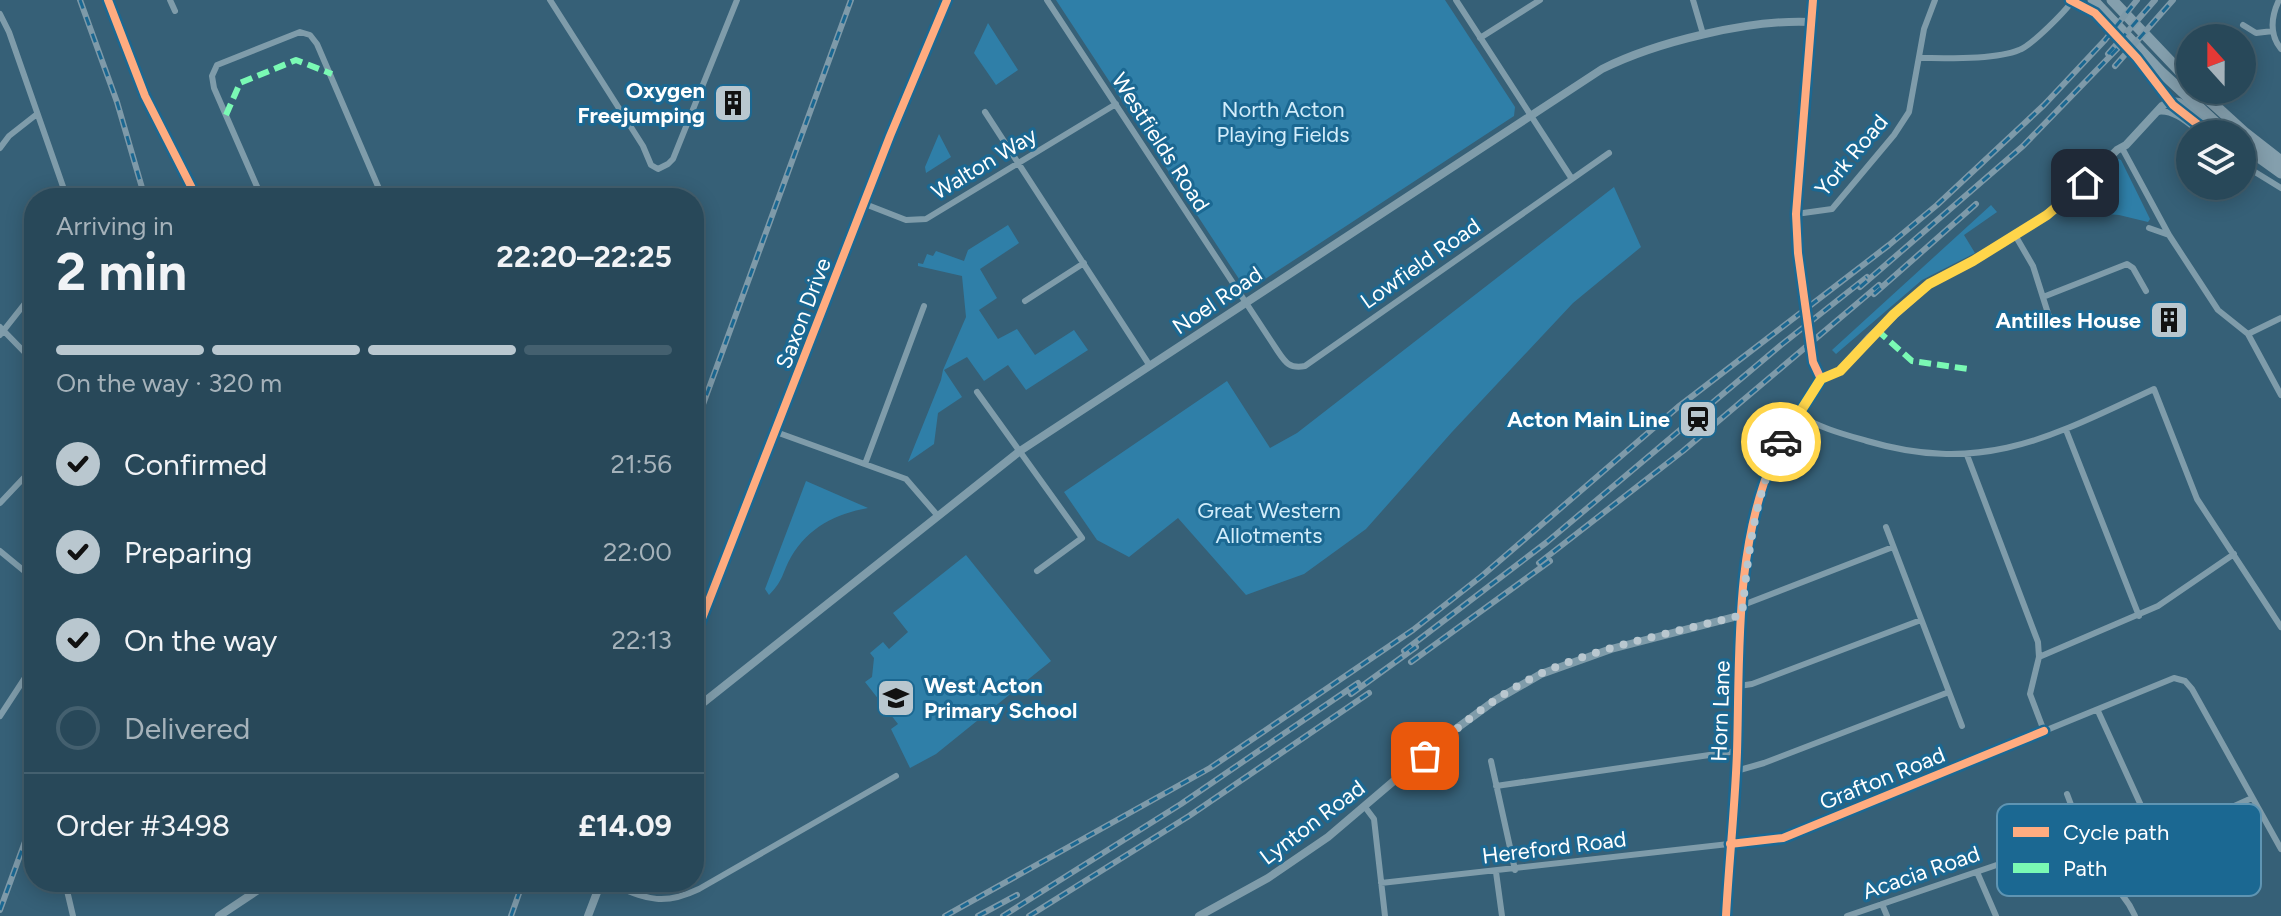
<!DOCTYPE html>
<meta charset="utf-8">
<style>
:root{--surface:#284859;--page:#345262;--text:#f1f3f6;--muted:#a5b2ba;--line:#44606f;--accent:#b9c7cf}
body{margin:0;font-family:Figtree,sans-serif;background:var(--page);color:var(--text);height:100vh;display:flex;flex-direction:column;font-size:30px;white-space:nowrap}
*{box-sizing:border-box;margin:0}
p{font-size:26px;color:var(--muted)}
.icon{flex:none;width:44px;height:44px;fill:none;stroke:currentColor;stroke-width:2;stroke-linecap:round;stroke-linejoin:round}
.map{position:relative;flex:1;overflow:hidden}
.side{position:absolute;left:24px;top:188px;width:680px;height:704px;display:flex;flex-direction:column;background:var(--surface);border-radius:32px;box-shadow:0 4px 20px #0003,0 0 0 2px var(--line)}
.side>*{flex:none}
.needle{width:52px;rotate:339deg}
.fabs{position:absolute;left:2176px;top:24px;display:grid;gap:16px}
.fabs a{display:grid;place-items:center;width:80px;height:80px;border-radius:50%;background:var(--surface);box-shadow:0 4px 20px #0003,0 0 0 2px var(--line);font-size:40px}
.pin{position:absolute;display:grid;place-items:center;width:68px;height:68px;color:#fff;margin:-34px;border-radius:16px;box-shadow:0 4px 12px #0006}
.courier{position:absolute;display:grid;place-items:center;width:80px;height:80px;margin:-40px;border:6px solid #ffd54a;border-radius:50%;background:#fff;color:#222;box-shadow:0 2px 10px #0007}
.overview em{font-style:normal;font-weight:700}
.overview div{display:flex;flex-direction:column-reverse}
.overview{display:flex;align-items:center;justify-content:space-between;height:136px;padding:0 32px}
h1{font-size:52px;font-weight:700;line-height:60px}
.bar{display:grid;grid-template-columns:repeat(4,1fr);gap:12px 8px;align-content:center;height:96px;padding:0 32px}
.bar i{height:10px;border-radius:6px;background:var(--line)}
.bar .on{background:var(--accent)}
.bar p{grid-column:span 4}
.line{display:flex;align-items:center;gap:20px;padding:0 32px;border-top:2px solid var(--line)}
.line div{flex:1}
ol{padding:0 32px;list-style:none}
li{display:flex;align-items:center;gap:24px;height:88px}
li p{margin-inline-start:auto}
li .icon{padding:8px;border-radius:50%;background:var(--accent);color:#111;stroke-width:4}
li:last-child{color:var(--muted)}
li i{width:44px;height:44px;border:4px solid var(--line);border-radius:50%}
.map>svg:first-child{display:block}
.green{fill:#2f7fa8}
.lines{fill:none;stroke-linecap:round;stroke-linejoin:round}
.minor{stroke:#7f9caa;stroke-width:6}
.tertiary{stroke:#7f9caa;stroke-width:8}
.primary{stroke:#8aa4b1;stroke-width:10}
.trunk{stroke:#849fad;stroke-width:11}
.rail-casing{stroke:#7e9aa9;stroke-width:6}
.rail{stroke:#1b6892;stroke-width:3;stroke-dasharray:9;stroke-linecap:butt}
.quiet{stroke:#7af9b4;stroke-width:6;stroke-dasharray:12 6;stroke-linecap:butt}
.cycleway-casing{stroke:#1b6892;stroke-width:13}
.cycleway{stroke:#ffac80;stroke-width:8}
.done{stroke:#b9c7cf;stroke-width:8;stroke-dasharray:0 14.4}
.route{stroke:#ffd54a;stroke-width:10}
.labels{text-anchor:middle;stroke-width:6;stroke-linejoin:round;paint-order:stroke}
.poi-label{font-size:22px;font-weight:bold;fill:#fff;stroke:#1b6892;text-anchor:end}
.park-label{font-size:22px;fill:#d2edfb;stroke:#1b6892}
.street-label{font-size:22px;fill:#fff;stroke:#1b6892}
.key{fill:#1b6892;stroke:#5f95b3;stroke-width:2}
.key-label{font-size:22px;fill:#fff}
</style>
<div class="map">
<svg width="2281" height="916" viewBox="0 0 2281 916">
<rect width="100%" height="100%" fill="#366077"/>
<path class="green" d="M1056,0H1445L1515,107L1514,116L1253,287H1246L1241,282Z
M988,23L1018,70L996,85L974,53Z
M939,134L951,157L926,173L925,167Z
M2116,158L2121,160L2150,219L2148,222L2119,215L2068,211L2067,207Z
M1614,187L1641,247L1573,303L1452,432L1366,529L1304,574L1246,595L1178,518L1129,557L1097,540L1064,492L1227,381L1270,448L1297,433Z
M1991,205L1997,212L1964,235L1975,253L1922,280L1836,354L1832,350Z
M1008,225L1019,243L980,269L997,298L979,310L998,339L1017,329L1035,355L1074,330L1088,350L1026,390L1008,365L984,381L967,357L944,370L962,397L938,413L934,444L908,462L941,380L943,370L966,317L962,276L918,266V263L923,264L927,254L933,256L936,251L964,261L968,250Z
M806,481L868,508C835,514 809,527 791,557C782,573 784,580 769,595L765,589Z
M966,555L1051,661L936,754L910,768L891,729L898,724L865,682L872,677L874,658L870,653L883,642L889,649L908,632L893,613Z"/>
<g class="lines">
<path class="minor" d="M170,0L175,11
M550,0L643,146L651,165L658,169L668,164L673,159L737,0
M1047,0L1277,350C1285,362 1289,369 1305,366L1572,179L1456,0
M1693,0L1703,34
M2279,0C2271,17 2269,34 2281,49
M0,14L9,32L67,198
M2243,25L2256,33L2273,31
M1480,38L1540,0
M1920,58C1945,58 1996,60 2019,50C2031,46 2066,11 2073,0
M985,112L1150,366
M2157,112C2174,109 2189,124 2202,134
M0,148L9,136L37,114
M2122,148L2169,235L2218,310L2248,334L2281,318
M2242,164L2281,188
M1572,179L1609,153
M262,198L214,88L212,76L217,65L300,32L310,35L317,44L383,198
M865,204L906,220L926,219L1116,104
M1796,214L1832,209L1894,135L1909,112L1924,29L1935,0
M2149,228L2169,235
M2015,235L2033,266L2052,326
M2043,297L2127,264L2133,268L2146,291
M1025,301L1084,263
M0,327L34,362
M2248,334L2281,395
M0,335L34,292
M977,392L1082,538L1037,571
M1799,415C1820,428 1843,434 1867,441C1983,475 2051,437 2154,389L2197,499L2281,627
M2066,430L2139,616
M776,432L906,479L938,516
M1967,455L2038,642L2039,657L2030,694L2044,731
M865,464L924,306
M0,503L34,467
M1886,527L1962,726
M0,551L34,579
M1743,605L1893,547
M694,639L890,136L947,0
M2039,657L2158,606L2234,554
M1739,686L1752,684L1921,620
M2098,711L2154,834L2162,837L2168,836L2252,798
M0,716L34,664
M1491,761L1515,870
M1736,771L1764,763L1949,692
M1496,786L1737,751
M2067,794L2082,834
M1365,807L1374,819L1385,916
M2055,854C2090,864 2120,882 2135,916
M2095,870L2154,834
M1496,872L1502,916
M1977,872L1996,916
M65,882L73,916
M606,882C644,897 659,908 699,889L896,776
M1381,883L1783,838L2174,678L2185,681L2192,689L2281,849
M1882,904L1887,916
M1847,916L2026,855L2055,854L2063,842L2091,831"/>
<path class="tertiary" d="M1821,379L1840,371L1870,337L1929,284L1973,261L2047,215L2071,196L2117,150L2126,145L2162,106L2171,101L2179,102L2203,116
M694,710L1020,451L1602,69C1656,42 1750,19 1811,22
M219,916L270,882
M588,916L601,882
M1199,916L1268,878L1328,837L1449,734L1494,701L1541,674L1611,649L1742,615"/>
<path class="primary" d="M1726,916C1729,861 1735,807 1737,752C1740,655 1734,548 1774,457C1786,429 1806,405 1821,379L1813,362L1798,253L1796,214L1813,0"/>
<path class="trunk" d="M2093,0L2160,71L2228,134
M2112,0L2190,82
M2198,90L2244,132L2281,161
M2242,145L2281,173"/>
<g class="rail-casing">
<path id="rail" d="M80,0L117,102L145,198
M2108,54L2155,0
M2115,66L2173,0
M1860,287L2023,146L2118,48
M1874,294L1976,204
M694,429L851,0
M1539,563L1683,451L1879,285
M1404,651L1547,542L1781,345L1867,277
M1411,662L1550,561
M1351,694L1416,647
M0,910L34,817
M511,916L523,882
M945,916L1210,768L1413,630L1483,575L1678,407L1889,245L1937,205L2044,105L2105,40L2137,0
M978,916L1017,895
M1003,916L1181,804L1358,683
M1029,916L1189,816L1369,693"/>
</g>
<use href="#rail" class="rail"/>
<path class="quiet" d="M226,115L240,83L296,60L332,74
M1877,330L1912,361L1968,369"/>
<g class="cycleway-casing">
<path id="cycleway" d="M108,0L145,96L197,198
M2070,0L2095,13L2137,58L2173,105L2210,134
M694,639L890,136L947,0
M1730,844L1783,838L2044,731
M1726,916C1729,861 1735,807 1737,752C1740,655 1734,548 1774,457C1786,429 1806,405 1821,379L1813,362L1798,253L1796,214L1813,0"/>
</g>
<use href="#cycleway" class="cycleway"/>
</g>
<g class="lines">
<path class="done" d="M1425,756C1460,725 1498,694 1540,674C1600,646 1677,632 1742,615C1748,556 1754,496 1781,442"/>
<path class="route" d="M1781,442L1821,379L1840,371L1894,314L1929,284L1973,261L2047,215L2085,183"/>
</g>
<defs>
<g id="building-square" transform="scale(2)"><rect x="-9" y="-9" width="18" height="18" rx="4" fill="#b9c7cf" stroke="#1b6892"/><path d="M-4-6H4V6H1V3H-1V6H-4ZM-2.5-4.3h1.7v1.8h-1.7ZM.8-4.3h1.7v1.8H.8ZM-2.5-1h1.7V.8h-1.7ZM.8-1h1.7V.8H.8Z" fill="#111"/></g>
<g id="station-square" transform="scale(2)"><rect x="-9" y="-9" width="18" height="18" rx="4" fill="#b9c7cf" stroke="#1b6892"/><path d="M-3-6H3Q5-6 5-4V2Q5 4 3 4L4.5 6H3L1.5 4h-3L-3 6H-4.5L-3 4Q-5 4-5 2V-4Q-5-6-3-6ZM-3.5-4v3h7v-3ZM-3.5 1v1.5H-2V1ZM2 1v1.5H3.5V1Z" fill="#111"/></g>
<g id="school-square" transform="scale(2)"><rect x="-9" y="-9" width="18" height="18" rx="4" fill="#b9c7cf" stroke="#1b6892"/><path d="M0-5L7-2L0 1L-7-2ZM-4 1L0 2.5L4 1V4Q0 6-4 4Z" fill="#111"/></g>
</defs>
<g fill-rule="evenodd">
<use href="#building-square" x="733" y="103"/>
<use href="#building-square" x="2169" y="320"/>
<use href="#station-square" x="1698" y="419"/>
<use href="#school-square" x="896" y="698"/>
</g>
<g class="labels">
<g class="poi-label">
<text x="705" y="98">Oxygen<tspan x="705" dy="25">Freejumping</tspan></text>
<text x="2141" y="328">Antilles House</text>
<text x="1670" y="427">Acton Main Line</text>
<text x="924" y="693" text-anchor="start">West Acton<tspan x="924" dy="25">Primary School</tspan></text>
</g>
<g class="park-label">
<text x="1283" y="117">North Acton<tspan x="1283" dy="25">Playing Fields</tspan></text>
<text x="1269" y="518">Great Western<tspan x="1269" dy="25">Allotments</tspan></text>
</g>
<g class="street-label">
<text transform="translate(1161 142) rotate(57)" y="8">Westfields Road</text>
<text transform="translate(1851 155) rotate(-50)" y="8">York Road</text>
<text transform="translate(984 163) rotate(-31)" y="8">Walton Way</text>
<text transform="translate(1420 263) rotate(-35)" y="8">Lowfield Road</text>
<text transform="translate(1217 300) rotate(-34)" y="8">Noel Road</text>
<text transform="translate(803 313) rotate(-69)" y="8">Saxon Drive</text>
<text transform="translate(1720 711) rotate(-88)" y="8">Horn Lane</text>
<text transform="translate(1882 778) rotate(-22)" y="8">Grafton Road</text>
<text transform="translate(1312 822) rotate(-37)" y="8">Lynton Road</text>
<text transform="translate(1554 847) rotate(-7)" y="8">Hereford Road</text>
<text transform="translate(1921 872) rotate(-19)" y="8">Acacia Road</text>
</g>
</g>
<rect x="1997" y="804" width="264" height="92" rx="12" class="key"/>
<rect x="2013" y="827" width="36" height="10" fill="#ffac80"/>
<rect x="2013" y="863" width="36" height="10" fill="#7af9b4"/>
<g class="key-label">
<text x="2063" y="840">Cycle path</text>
<text x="2063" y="876">Path</text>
</g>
</svg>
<div class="fabs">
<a><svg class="needle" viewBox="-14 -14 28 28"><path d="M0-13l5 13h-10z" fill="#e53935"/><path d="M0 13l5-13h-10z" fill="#a5b2ba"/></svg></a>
<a><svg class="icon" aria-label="layers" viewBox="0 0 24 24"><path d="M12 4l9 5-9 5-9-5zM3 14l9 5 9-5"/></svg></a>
</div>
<div class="pin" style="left:1425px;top:756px;background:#ea580c"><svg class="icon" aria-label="bag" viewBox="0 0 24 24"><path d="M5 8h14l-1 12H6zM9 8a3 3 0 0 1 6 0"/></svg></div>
<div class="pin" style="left:2085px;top:183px;background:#1f2937"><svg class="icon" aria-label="home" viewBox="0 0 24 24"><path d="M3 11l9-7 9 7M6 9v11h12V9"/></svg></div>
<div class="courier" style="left:1781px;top:442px"><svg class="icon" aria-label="car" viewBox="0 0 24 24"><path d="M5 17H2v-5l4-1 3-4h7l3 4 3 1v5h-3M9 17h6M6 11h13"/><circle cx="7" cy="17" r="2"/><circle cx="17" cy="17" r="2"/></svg></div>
<section class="side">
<div class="overview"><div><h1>2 min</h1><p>Arriving in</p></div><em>22:20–22:25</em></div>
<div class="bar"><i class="on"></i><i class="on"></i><i class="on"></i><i></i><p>On the way · 320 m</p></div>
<ol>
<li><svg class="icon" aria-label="check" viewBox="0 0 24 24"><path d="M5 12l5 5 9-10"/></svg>Confirmed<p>21:56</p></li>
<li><svg class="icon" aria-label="check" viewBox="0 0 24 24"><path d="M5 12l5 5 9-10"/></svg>Preparing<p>22:00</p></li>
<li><svg class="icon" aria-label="check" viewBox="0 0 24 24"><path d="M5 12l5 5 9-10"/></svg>On the way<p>22:13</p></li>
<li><i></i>Delivered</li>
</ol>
<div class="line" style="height:104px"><div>Order #3498</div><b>£14.09</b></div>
</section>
</div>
